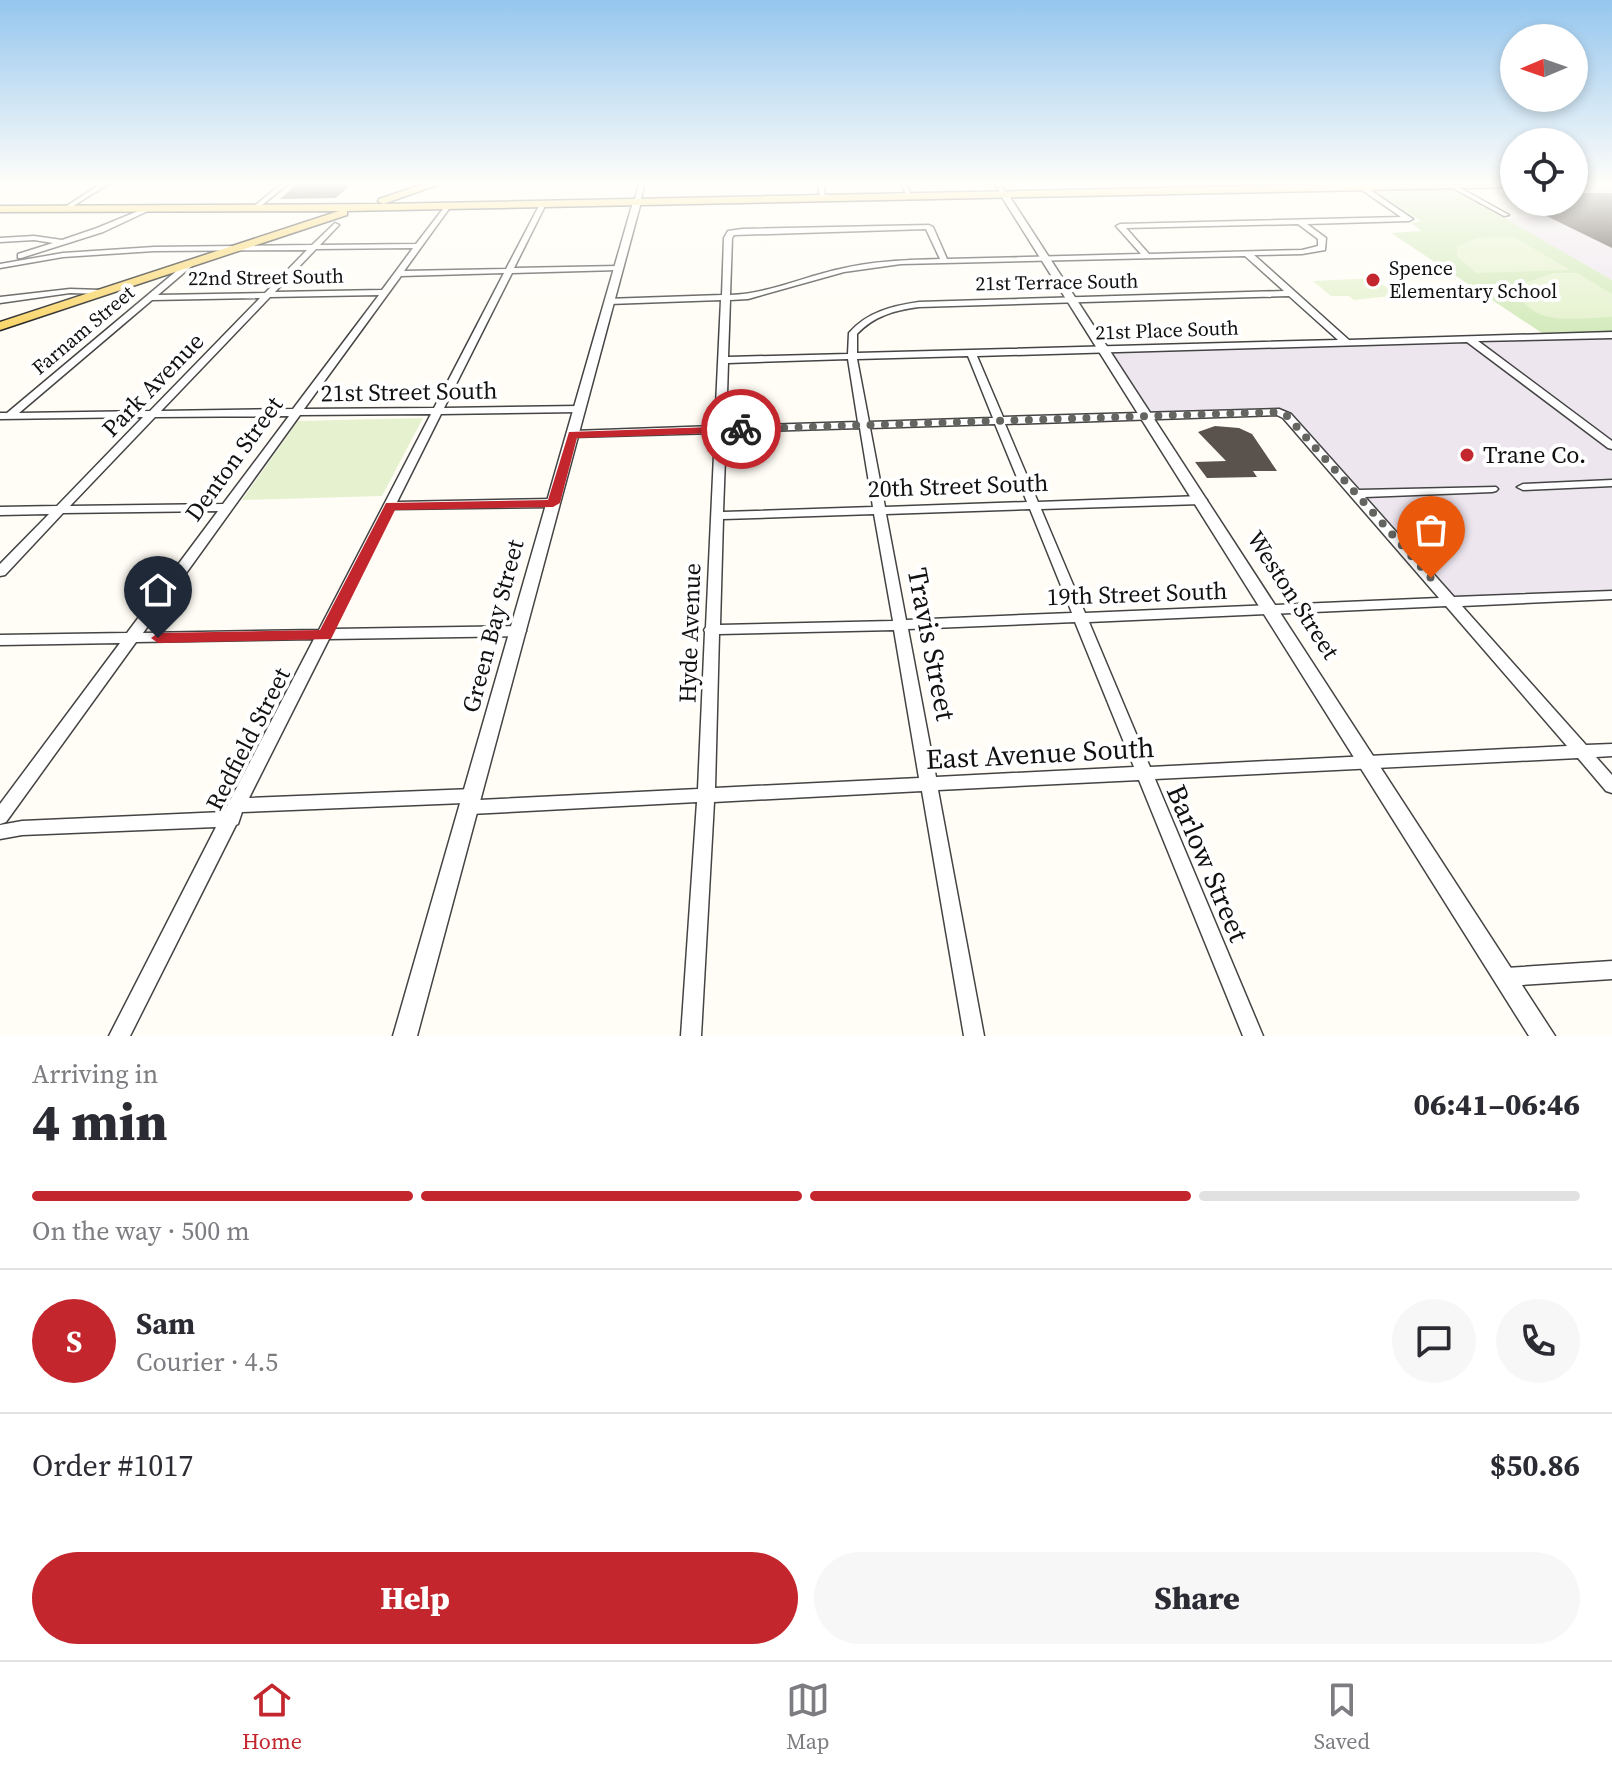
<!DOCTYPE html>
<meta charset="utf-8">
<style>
:root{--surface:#fff;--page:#f7f7f7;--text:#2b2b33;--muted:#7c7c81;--line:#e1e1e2;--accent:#c4262e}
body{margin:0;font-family:"Source Serif 4",serif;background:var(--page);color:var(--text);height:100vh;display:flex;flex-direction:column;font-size:30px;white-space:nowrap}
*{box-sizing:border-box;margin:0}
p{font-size:26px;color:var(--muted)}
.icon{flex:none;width:44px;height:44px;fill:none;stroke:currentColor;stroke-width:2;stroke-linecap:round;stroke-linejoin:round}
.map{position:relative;height:1036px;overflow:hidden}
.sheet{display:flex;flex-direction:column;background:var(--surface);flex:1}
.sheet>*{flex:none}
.needle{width:52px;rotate:268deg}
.tools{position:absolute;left:1500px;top:24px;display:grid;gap:16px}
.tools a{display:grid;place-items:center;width:88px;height:88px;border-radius:50%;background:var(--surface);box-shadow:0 4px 12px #0003;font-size:40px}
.pin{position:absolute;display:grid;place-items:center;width:68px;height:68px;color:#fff;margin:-82px -34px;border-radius:50% 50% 50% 0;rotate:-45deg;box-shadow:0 0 8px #0007}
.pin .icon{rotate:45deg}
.courier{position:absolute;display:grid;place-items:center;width:80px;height:80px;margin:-40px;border:6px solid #c4262e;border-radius:50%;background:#fff;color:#222;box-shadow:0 2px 10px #0007}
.summary em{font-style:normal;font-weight:800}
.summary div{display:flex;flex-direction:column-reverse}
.summary{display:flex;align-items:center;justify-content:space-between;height:136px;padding:0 32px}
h1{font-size:52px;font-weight:800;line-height:60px}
.bar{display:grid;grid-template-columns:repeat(4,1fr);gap:12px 8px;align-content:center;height:96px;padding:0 32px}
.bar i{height:10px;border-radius:6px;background:var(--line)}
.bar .active{background:var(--accent)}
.bar p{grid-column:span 4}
.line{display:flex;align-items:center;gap:20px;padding:0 32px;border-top:2px solid var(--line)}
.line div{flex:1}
.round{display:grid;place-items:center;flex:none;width:84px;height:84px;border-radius:42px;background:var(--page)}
.cta{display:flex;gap:16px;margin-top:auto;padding:16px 32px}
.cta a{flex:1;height:92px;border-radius:48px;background:var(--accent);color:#fff;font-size:32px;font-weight:800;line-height:92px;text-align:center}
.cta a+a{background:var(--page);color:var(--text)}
.menu{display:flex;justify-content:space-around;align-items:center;height:112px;border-top:2px solid var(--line);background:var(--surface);font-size:22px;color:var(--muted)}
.menu a{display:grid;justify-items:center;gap:4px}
.menu .active{color:var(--accent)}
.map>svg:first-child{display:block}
.industrial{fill:#eee6ef}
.green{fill:#d5ebbd}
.pitch{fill:#e6f2cf}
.building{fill:#5a524d}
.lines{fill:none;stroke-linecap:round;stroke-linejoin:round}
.minor-casing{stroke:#444;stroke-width:3}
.tertiary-casing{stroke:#444;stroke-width:3}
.primary-casing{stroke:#222;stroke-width:3}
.minor{fill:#fff;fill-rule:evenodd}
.tertiary{fill:#fff;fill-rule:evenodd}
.primary{fill:#f9d66b;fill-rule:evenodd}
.route{fill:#c4262e}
.done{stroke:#646461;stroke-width:8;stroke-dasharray:0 14.4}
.poi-dot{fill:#c4262e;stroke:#fff;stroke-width:3}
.labels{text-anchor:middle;stroke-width:8;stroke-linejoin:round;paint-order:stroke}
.far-poi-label{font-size:20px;fill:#111;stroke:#fff;text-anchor:start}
.far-street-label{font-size:20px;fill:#111;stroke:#fff}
.street-label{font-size:24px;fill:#111;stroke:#fff}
.poi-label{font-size:24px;fill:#111;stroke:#fff;text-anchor:start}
.near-street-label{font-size:28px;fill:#111;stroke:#fff}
</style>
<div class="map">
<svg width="1612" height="1036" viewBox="0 0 1612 1036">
<rect width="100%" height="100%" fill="#fffdf5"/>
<path class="industrial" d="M1574,185H1612V280L1504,219L1538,216L1485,187H1514V202H1574Z
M1612,336V595L1452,603L1279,412L1147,416L1104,350Z"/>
<path class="green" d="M1456,190L1612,280V332L1542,333L1391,233L1421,231L1411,223L1421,221L1375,192Z"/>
<path class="pitch" d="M1514,237L1570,270L1476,273L1457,256V247L1476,238Z
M1554,273H1577L1612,294V317C1579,317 1533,329 1517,291L1519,285Z
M1379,278L1382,281L1378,282L1400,295L1354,300L1349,296H1331L1313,281Z
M423,418L382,496L242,500L298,421Z"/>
<path class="building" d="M298,183H352L336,198L280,199Z
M1574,193H1612V248L1518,202H1574Z
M1215,426L1239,428L1252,434L1277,471H1253L1257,477L1207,478L1195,462L1226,461L1198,432Z"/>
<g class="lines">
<g class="minor-casing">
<path id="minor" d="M102,183H110L67,210L62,209Z
M282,183H289L256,210H252V208Z
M639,183H645L640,202L637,204L634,202Z
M818,183H824L825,199L820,198Z
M901,183H907L911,197H907Z
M994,183H1000L1006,195H1002Z
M1352,183H1360L1413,219L1409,221L1307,224L1326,238L1325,250L1302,254L1254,255L1349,340L1612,332V338L1478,341L1612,441V449L1608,448L1467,342L977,356L1003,417L1279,409L1291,414L1359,490L1496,487L1498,489L1496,491L1492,492L1365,497L1454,597L1612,591V599L1462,606L1586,745L1612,744V756L1596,757L1612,775V793L1606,791L1578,758L1155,779L1263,1036H1243L1139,780L938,790L984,1036H964L922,791L714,802L701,1036H681L697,802L470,814L464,812L462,807L464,803L242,812L238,824L236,825L130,1036H109L216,827L22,835L0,839V825L22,821L224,812L314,639L136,642L6,822L0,824V804L120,643L0,645V635L127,633L218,511L63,513L5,575L0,576V564L49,514L0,515V507L57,506L143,417L0,419V413H7L186,263L193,265L158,295L265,293L307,250L154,251L63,257L0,268V264L63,253L154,247L312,245L335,223L339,225L320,245L416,244L446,205L448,204L451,206L404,271L506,269L540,204L545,203L546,204L514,268L618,266L622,268L618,270L512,273L444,408L579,406L584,409L579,412L441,414L397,502L553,499L559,503L553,507L393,509L333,629L519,626L524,628L526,631L524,634L519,636L329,639L249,798L473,789L479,791L481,796L479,800L698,789L705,632L704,630L706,627L715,433L573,437L568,434L573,431L715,426L721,300L609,304L606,303V299L722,295L724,238L728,231L742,229L929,225L933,227L947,259L1141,254L1116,226L1120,224L1401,217ZM1298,224L1318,239V246L1302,250L1149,254L1126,228ZM926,229L940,259C906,260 872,261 840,269C803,277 767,294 730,295L732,238L734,235ZM413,248L382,290L275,292L316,249ZM1245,256L1284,291L919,302C892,306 867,312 849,333L848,354L728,357L730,300L748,299L844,272L901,264ZM504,273L434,408L304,409L401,276ZM379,295L293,409L161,411L270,297ZM1289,296L1338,340L857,353V334C874,316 895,310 919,307ZM260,298L150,411L19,413L152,300ZM968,356L993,418L869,422L857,359ZM848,359L858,422L726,426L728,363ZM431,414L319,630L143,633L300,415ZM1277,415L1283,418L1439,598L1085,613L1041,509L1201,504L1207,500L1201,496L1038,502L1005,424ZM289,416L223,504L70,506L155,417ZM995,424L1027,502L885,507L870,428ZM860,428L873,507L723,512L726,432ZM1030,509L1072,613L906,620L886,514ZM874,514L893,621L720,625L723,519ZM1446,606L1567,746L1150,767L1089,622ZM1075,622L1134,767L936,777L908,629ZM894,630L919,778L715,788L719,634Z
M1450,183L1453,184L1509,215L1504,216L1449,186Z
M148,207L151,209L150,210L103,232L21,258H18V254L53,243L34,240L0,242V238L34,236L62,240L97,228Z
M70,289L102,290L106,292L102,294L70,293L0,303V297Z
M1612,480V486L1523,490L1517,487L1523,484Z
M1612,961V979L1506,986L1499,984L1496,977L1499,970L1506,968Z"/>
</g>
<g class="tertiary-casing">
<path id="tertiary" d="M1004,192L1008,194L1555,1036H1529L1000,194Z
M637,200L641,202L417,1036H393L633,202Z"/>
</g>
<g class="primary-casing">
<path id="primary" d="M427,183H443L383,204L1402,183H1514V187L347,211V215L0,330V322L339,211L0,212V206L383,204L378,201L379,199Z"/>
</g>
<use href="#minor" class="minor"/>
<use href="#tertiary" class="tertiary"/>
<use href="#primary" class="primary"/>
</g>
<linearGradient id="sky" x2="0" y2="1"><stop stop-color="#95c6ee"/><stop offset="0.56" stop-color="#fffefa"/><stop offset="1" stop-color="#fffefa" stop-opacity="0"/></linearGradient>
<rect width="1612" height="328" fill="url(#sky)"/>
<path class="route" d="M741,426L746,432L577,438L560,503L553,507L395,510L331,639L158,643L151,638L158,633L320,630L386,503L548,500L569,432Z"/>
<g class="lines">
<path class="done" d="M741,429L1279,412L1287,416L1431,578"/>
</g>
<g class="poi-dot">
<circle cx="1373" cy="280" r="8"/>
<circle cx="1467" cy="455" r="8"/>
</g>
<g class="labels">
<g class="far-poi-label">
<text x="1389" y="275">Spence<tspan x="1389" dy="23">Elementary School</tspan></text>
</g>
<g class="far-street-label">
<text transform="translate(266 277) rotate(-1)" y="7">22nd Street South</text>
<text transform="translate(1057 282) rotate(-1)" y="7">21st Terrace South</text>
<text transform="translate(83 330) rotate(-40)" y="7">Farnam Street</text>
<text transform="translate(1167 330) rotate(-2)" y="7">21st Place South</text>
</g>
<g class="street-label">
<text transform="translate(153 385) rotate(-46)" y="8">Park Avenue</text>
<text transform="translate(409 392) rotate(-1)" y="8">21st Street South</text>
<text transform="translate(234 459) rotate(-54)" y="8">Denton Street</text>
<text transform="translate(958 486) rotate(-2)" y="8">20th Street South</text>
<text transform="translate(1137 594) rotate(-2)" y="8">19th Street South</text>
<text transform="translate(1293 595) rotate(57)" y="8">Weston Street</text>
<text transform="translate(493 626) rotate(-75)" y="8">Green Bay Street</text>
<text transform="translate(690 633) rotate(-88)" y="8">Hyde Avenue</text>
<text transform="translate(248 739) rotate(-63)" y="8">Redfield Street</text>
</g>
<g class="poi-label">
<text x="1483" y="463">Trane Co.</text>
</g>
<g class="near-street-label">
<text transform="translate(932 644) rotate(79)" y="10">Travis Street</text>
<text transform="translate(1040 753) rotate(-3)" y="10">East Avenue South</text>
<text transform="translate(1208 863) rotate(67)" y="10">Barlow Street</text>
</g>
</g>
</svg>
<div class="tools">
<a><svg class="needle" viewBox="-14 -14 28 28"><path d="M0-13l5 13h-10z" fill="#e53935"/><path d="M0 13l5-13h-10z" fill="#7c7c81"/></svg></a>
<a><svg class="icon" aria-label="locate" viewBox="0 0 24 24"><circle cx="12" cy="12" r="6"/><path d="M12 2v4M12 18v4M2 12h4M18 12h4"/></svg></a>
</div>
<div class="pin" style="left:1431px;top:578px;background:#ea580c"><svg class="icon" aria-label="bag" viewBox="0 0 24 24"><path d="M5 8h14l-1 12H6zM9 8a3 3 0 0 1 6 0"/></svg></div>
<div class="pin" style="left:158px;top:638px;background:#1f2937"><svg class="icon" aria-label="home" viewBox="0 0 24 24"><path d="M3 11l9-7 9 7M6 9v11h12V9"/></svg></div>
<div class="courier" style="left:741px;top:429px"><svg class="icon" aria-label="bike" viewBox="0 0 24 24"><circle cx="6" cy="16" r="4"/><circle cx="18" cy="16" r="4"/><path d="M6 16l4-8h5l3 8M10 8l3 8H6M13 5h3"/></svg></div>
</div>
<section class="sheet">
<div class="summary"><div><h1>4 min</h1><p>Arriving in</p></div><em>06:41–06:46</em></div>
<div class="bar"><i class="active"></i><i class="active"></i><i class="active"></i><i></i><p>On the way · 500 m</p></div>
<div class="line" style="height:144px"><b class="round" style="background:var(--accent);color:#fff">S</b><div><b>Sam</b><p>Courier · 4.5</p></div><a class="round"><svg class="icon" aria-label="chat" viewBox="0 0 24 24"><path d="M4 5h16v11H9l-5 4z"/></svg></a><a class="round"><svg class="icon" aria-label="phone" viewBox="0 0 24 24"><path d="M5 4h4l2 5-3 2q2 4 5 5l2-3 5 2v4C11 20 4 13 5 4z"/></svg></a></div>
<div class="line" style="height:104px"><div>Order #1017</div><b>$50.86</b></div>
<div class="cta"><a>Help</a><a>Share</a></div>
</section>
<nav class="menu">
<a class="active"><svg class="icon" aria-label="home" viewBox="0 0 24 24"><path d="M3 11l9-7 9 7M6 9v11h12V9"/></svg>Home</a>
<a><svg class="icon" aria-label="map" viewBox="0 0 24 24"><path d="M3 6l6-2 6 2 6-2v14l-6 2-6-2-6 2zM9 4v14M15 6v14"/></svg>Map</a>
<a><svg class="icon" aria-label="saved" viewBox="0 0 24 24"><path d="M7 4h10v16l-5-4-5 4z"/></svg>Saved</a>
</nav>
